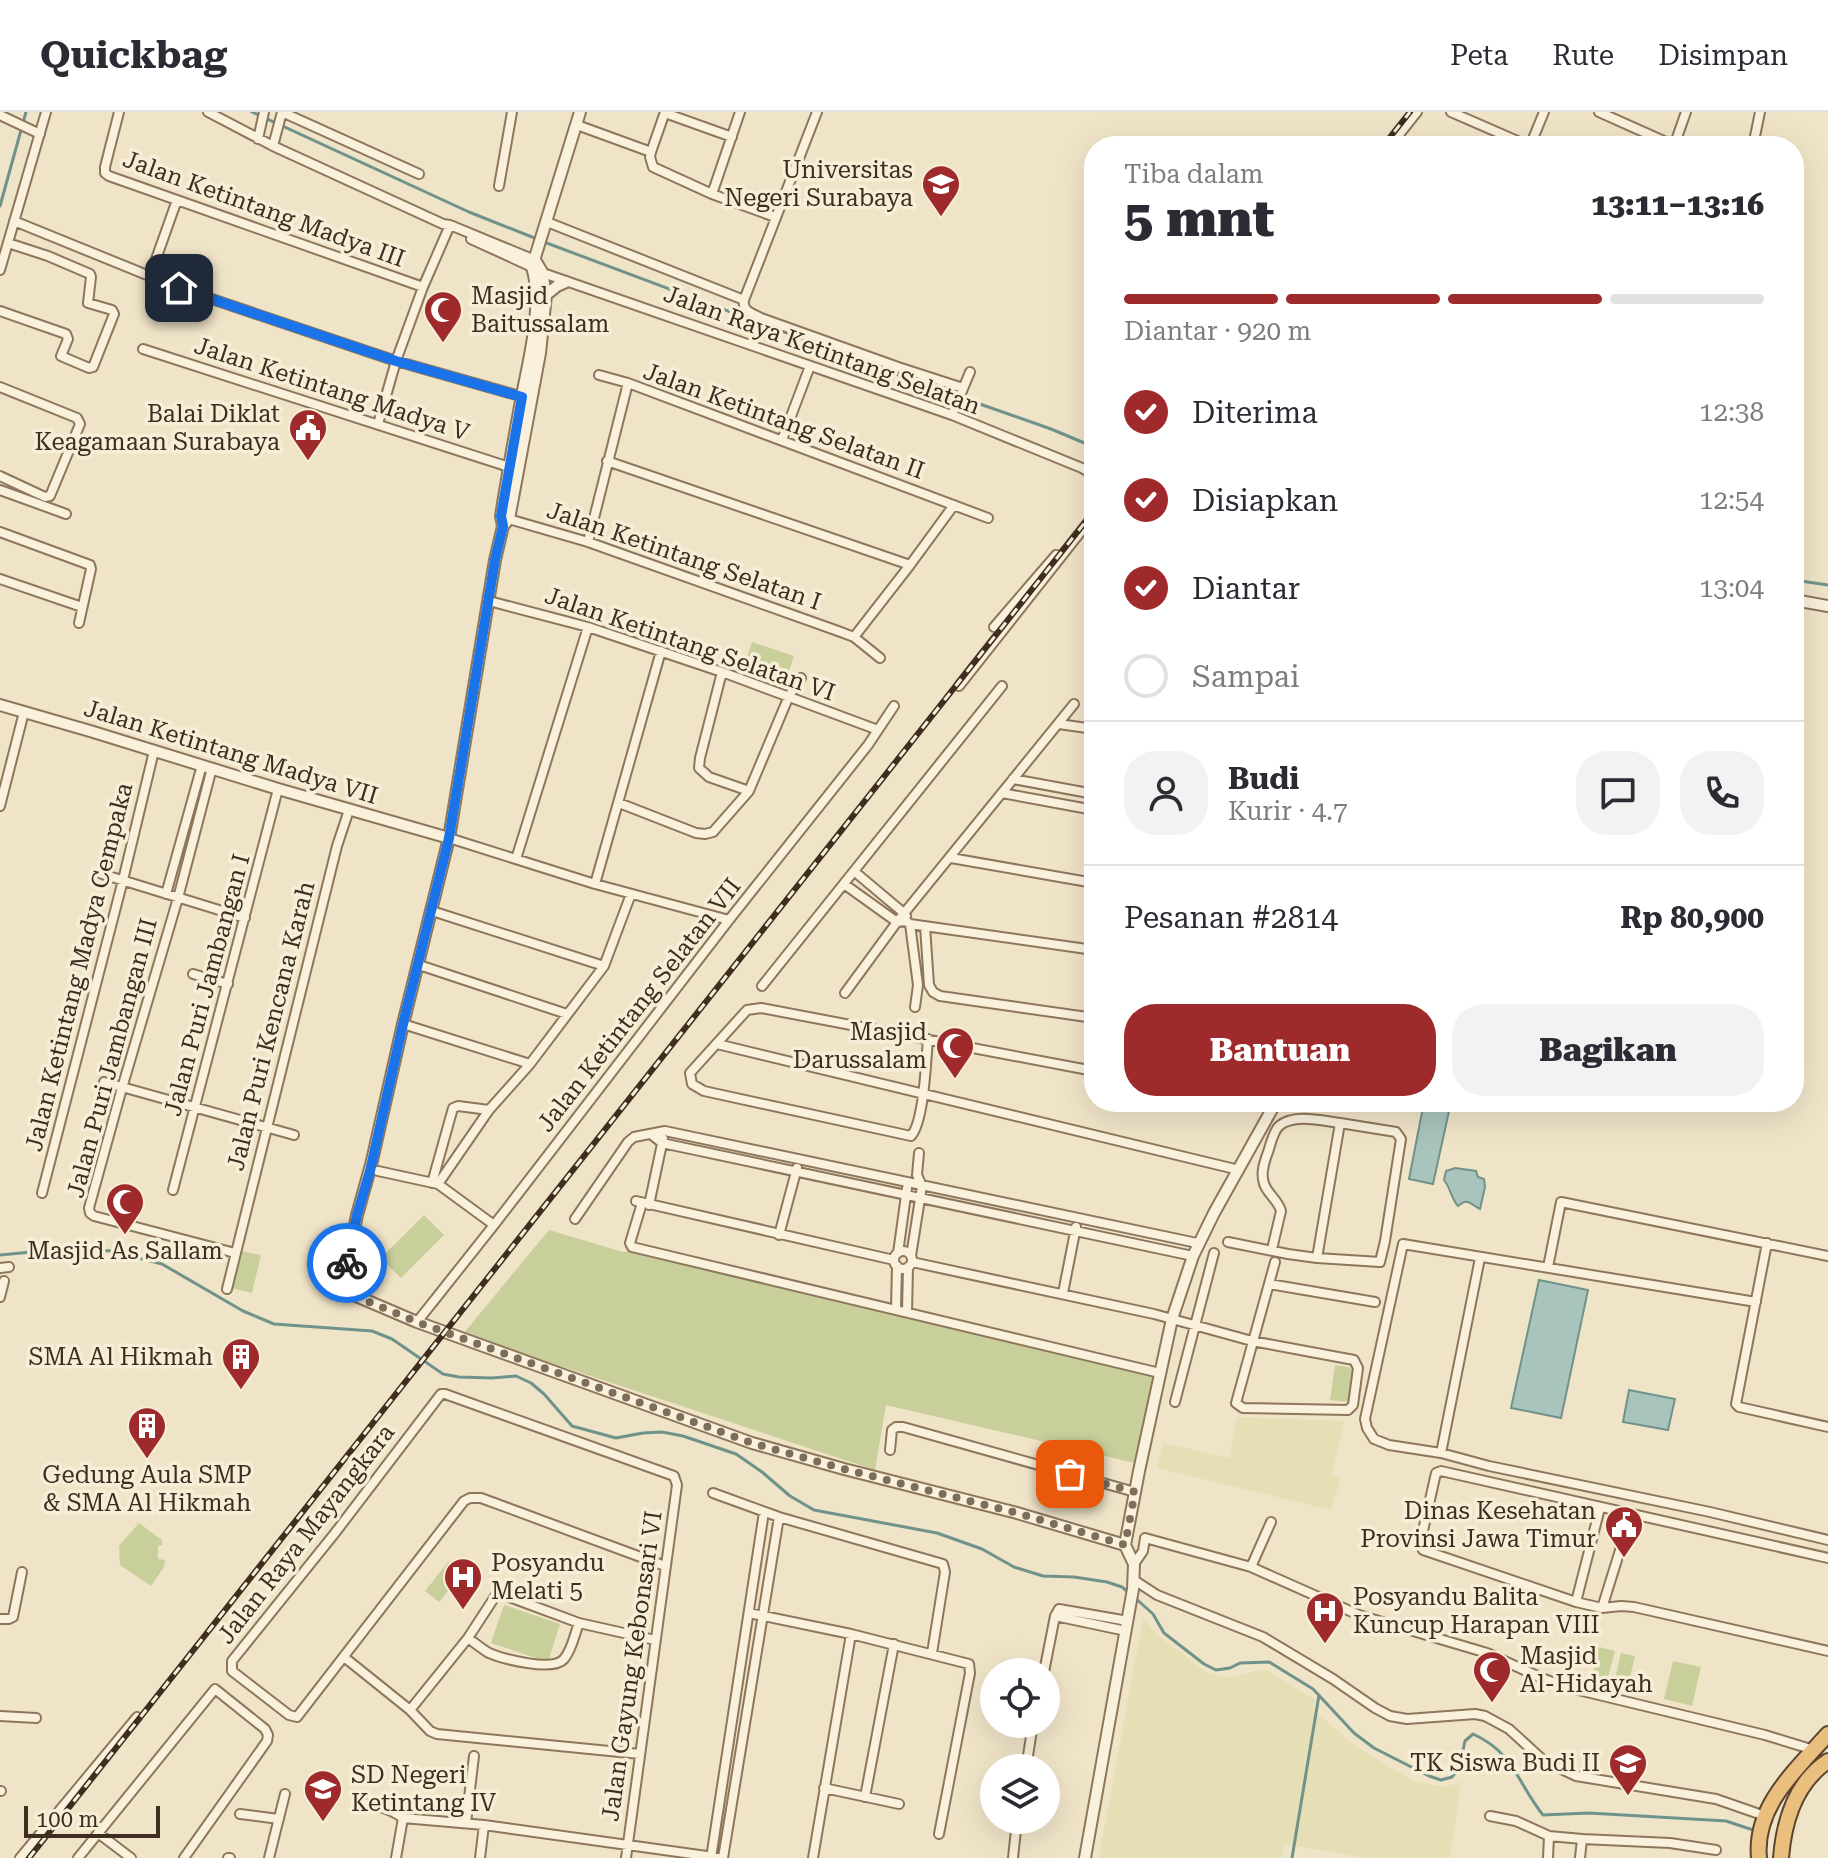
<!DOCTYPE html>
<html lang="id">
<meta charset="utf-8">
<style>
:root{--surface:#fff;--page:#f2f2f3;--text:#2b2b33;--muted:#7c7c81;--line:#e1e1e2;--accent:#9e2a2b}
body{margin:0;font-family:"Roboto Serif",serif;background:var(--page);color:var(--text);height:100vh;display:flex;flex-direction:column;font-size:30px;white-space:nowrap}
*{box-sizing:border-box;margin:0}
p{font-size:26px;color:var(--muted)}
.icon{flex:none;width:44px;height:44px;fill:none;stroke:currentColor;stroke-width:2;stroke-linecap:round;stroke-linejoin:round}
.map{position:relative;flex:1;overflow:hidden}
.sheet{position:absolute;left:1084px;top:24px;width:720px;height:976px;display:flex;flex-direction:column;background:var(--surface);border-radius:32px;box-shadow:0 8px 32px #0002}
.sheet>*{flex:none}
.buttons{position:absolute;left:980px;top:1546px;display:grid;gap:16px}
.buttons a{display:grid;place-items:center;width:80px;height:80px;border-radius:50%;background:var(--surface);box-shadow:0 8px 32px #0002;font-size:40px}
.scale{position:absolute;left:24px;bottom:20px;width:136px;box-sizing:border-box;padding-left:8px;border:4px solid #3d2e20;border-top:0;font-size:22px;line-height:28px;white-space:nowrap;color:#3d2e20;-webkit-text-stroke:6px #f7eed8;paint-order:stroke}
.pin{position:absolute;display:grid;place-items:center;width:68px;height:68px;color:#fff;margin:-34px;border-radius:16px;box-shadow:0 4px 12px #0006}
.courier{position:absolute;display:grid;place-items:center;width:80px;height:80px;margin:-40px;border:6px solid #1a73e8;border-radius:50%;background:#fff;color:#222;box-shadow:0 2px 10px #0007}
.head em{font-style:normal;font-weight:800}
.head div{display:flex;flex-direction:column-reverse}
.head{display:flex;align-items:center;justify-content:space-between;height:136px;padding:0 40px}
h1{font-size:52px;font-weight:800;line-height:60px}
.bar{display:grid;grid-template-columns:repeat(4,1fr);gap:12px 8px;align-content:center;height:96px;padding:0 40px}
.bar i{height:10px;border-radius:6px;background:var(--line)}
.bar .selected{background:var(--accent)}
.bar p{grid-column:span 4}
.line{display:flex;align-items:center;gap:20px;padding:0 40px;border-top:2px solid var(--line)}
.line div{flex:1}
.round{display:grid;place-items:center;flex:none;width:84px;height:84px;border-radius:32px;background:var(--page)}
ol{padding:0 40px;list-style:none}
li{display:flex;align-items:center;gap:24px;height:88px}
li p{margin-inline-start:auto}
li .icon{padding:8px;border-radius:50%;background:var(--accent);color:#fff;stroke-width:4}
li:last-child{color:var(--muted)}
li i{width:44px;height:44px;border:4px solid var(--line);border-radius:50%}
.button{display:flex;gap:16px;margin-top:auto;padding:16px 40px}
.button a{flex:1;height:92px;border-radius:32px;background:var(--accent);color:#fff;font-size:32px;font-weight:800;line-height:92px;text-align:center}
.button a+a{background:var(--page);color:var(--text)}
header{display:flex;align-items:center;gap:48px;box-sizing:border-box;height:112px;padding:0 40px;background:var(--surface);border-bottom:2px solid var(--line)}
header strong{font-size:38px}
nav{display:flex;gap:44px;margin-inline-start:auto;font-size:28px}
.map>svg:first-child{display:block}
.farmland{fill:#e6deb5}
.green{fill:#c9cf9b}
.water{fill:#a9c4bc;stroke:#6f938a;stroke-width:2}
.lines{fill:none;stroke-linecap:round;stroke-linejoin:round}
.stream{stroke:#6f938a;stroke-width:3}
.minor-casing{stroke:#8d765c;stroke-width:12}
.tertiary-casing{stroke:#8d765c;stroke-width:14}
.trunk-casing{stroke:#5b4430;stroke-width:18}
.minor{stroke:#faf1dc;stroke-width:8}
.tertiary{stroke:#faf1dc;stroke-width:10}
.trunk{stroke:#eabe7c;stroke-width:14}
.rail-casing{stroke:#3d2e20;stroke-width:6}
.rail{stroke:#f7eed8;stroke-width:3;stroke-dasharray:9;stroke-linecap:butt}
.done{stroke:#7c6e5b;stroke-width:8;stroke-dasharray:0 14.4}
.route{stroke:#1a73e8;stroke-width:10}
.labels{text-anchor:middle;stroke-width:7;stroke-linejoin:round;paint-order:stroke}
.poi-label{font-size:24px;fill:#3d2e20;stroke:#f7eed8;text-anchor:end}
.street-label{font-size:24px;fill:#3d2e20;stroke:#f7eed8}
</style>
<header>
<strong>Quickbag</strong>
<nav><a>Peta</a><a>Rute</a><a>Disimpan</a></nav>
</header>
<div class="map">
<svg width="1828" height="1746" viewBox="0 0 1828 1746">
<rect width="100%" height="100%" fill="#f0e4c8"/>
<path class="farmland" d="M1236,1305L1344,1309L1332,1362L1341,1365L1331,1398L1157,1356L1163,1331L1230,1346Z
M1143,1505L1157,1523L1208,1561L1227,1566L1265,1557L1315,1588L1313,1598L1357,1635L1413,1669L1444,1675L1461,1670L1450,1746H1365L1285,1732L1281,1746H1099Z"/>
<path class="green" d="M752,530L794,544L786,568L744,554Z
M424,1103L444,1123L401,1166L381,1146Z
M549,1118L623,1140L632,1139L1154,1264L1139,1352L886,1293L875,1358L463,1222Z
M240,1139L261,1143L252,1181L231,1176Z
M1335,1253L1353,1256L1348,1290L1330,1288Z
M139,1411L162,1428V1433L158,1434V1447L165,1448L164,1455L151,1474L120,1453L119,1434Z
M449,1449L463,1460L439,1490L425,1479Z
M504,1493L560,1512L548,1550L491,1531Z
M1599,1535L1615,1539L1607,1569L1592,1566Z
M1621,1541L1635,1544L1628,1574L1614,1571Z
M1673,1549L1701,1555L1692,1594L1664,1587Z"/>
<path class="water" d="M1424,990H1451L1433,1072L1409,1067Z
M1455,1056L1476,1059L1478,1065L1484,1067L1485,1075L1480,1097C1469,1092 1469,1085 1458,1094C1451,1086 1451,1077 1444,1068L1446,1059Z
M1539,1168L1588,1178L1561,1306L1511,1296Z
M1629,1278L1675,1287L1668,1318L1623,1310Z"/>
<g class="lines">
<path class="stream" d="M252,0L469,100L537,127
M0,94L26,0
M544,130L920,271L1051,317L1094,335
M1794,468L1828,473
M0,1143L52,1138L84,1137L111,1139L162,1152L243,1199L274,1212L372,1219L392,1227L443,1262L459,1265L492,1266L516,1264L531,1271L544,1282L572,1314L616,1326L643,1321L662,1320L683,1324L736,1342L762,1360L790,1384L814,1398L937,1421L982,1437L1014,1455L1043,1464L1074,1465L1107,1470L1122,1475L1128,1480
M1134,1485L1153,1502L1164,1521L1204,1552L1216,1558L1230,1556L1240,1551L1269,1550L1313,1577L1354,1621L1374,1636L1429,1664L1441,1668L1452,1665L1459,1656L1465,1629L1473,1622C1515,1641 1517,1671 1543,1703L1589,1701L1726,1709L1756,1719
M1292,1746L1319,1583"/>
<g class="minor-casing">
<path id="minor" d="M119,0L105,55V61L109,64L423,175
M208,0L273,34L443,112L450,113L535,148
M282,0L419,62
M665,0L651,40L650,45L653,55L712,82L775,105
M1451,0L1529,34
M1599,0L1675,34
M665,1L732,25
M0,3L40,22
M577,13L651,40
M258,27L264,0
M273,34L282,0
M1390,34L1417,0
M1530,34L1544,0
M1674,34L1686,0
M1753,34L1760,0
M499,74L512,0
M712,82L740,0
M14,109L179,176L396,249L527,286
M547,110L744,188L817,0
M471,127L532,155
M0,158L46,0
M540,160L952,303L1082,356L1094,363
M150,164L177,88
M744,188C742,199 752,201 761,206L898,255L963,276
M0,199L66,222L68,227L61,244L89,256L93,255L114,202L112,198L88,191L91,165L90,162L48,144L8,131
M143,237L509,355
M599,263L628,271
M0,275L77,306L80,312L50,384L45,385L0,364
M952,303L970,260
M378,312L396,249L423,175L450,113
M782,328L810,254
M607,349L910,453
M0,378L66,402
M505,406L588,430L838,519L854,525L880,546
M0,420L90,453L91,457L79,511
M588,430L628,271L988,406
M0,467L82,495
M489,489L588,515L722,560L878,618
M994,515L1056,443
M854,525L910,453L954,393
M722,560L700,646L699,656L709,665L749,679
M959,574L1094,403
M1059,612L1094,617
M212,656L178,786L122,976L89,1096L90,1101L94,1104L235,1141
M1013,667L1094,682
M1002,681L1094,698
M619,691L696,721L705,722L713,720L749,679L789,584L801,566
M0,694L24,600
M449,726L595,772L729,808
M951,746L1094,771
M516,747L588,515
M855,760L905,802L906,804
M102,762L245,806
M595,772L661,539
M844,772L897,810L906,809L910,812L1094,838
M166,782L202,653
M432,799L604,854
M910,812L918,873L915,895
M925,814L929,873L933,880L940,884L1094,906
M419,853L567,902
M193,862L228,872
M762,874L1002,574
M845,881L897,810L1074,592
M403,912L530,952
M928,927C926,949 924,1010 911,1024L704,979L692,972L690,961L747,898L761,896L1094,959
M717,932L1239,1058
M104,970L294,1023
M1256,990L1272,994
M652,1023L662,1031L1193,1144
M378,1059L438,1072L494,1113
M432,1071L453,996L458,994L489,998
M438,1072L489,998L530,952L604,854L631,782
M173,1078L278,677
M42,1081L123,768L154,639
M636,1089L894,1148
M642,1091L630,1131L632,1135L1160,1261
M649,1093L663,1027
M575,1107L628,1030L634,1025L665,1019L1197,1131
M779,1123L797,1056
M1228,1130L1288,1142L1317,1146L1380,1150L1385,1129L1401,1027L1396,1020L1340,1011L1317,1146
M1767,1131L1736,1292L1739,1295L1828,1315
M1273,1133L1281,1099C1278,1087 1264,1080 1263,1067C1261,1057 1266,1046 1269,1037C1271,1030 1274,1019 1279,1014C1294,1001 1323,1009 1340,1011
M894 1148a9 9 0 1 1 18 0a9 9 0 1 1-18 0Z
M898,1141L907,1076
M911,1144L922,1074L917,1063L919,1041
M912,1150L1154,1202L1252,1229L1354,1248L1358,1256L1353,1293L1348,1298L1243,1296L1236,1291L1275,1150
M1548,1155L1561,1090L1828,1144
M0,1156L9,1155
M1269,1172L1375,1190
M227,1177L337,734L349,698
M1063,1181L1076,1115
M0,1185L4,1169
M1756,1190L1403,1132L1365,1307L1367,1316L1374,1327L1389,1333L1441,1341L1489,1354L1710,1400L1828,1428
M896,1197L897,1154
M907,1200L908,1155
M417,1210L494,1113L729,808L868,633L894,594
M1175,1290L1214,1141
M890,1338L892,1318L896,1315H903L1135,1380
M1441,1341L1480,1146
M713,1381L779,1405L943,1452L945,1460L932,1541
M1828,1446L1441,1359L1436,1361L1420,1432L1423,1438L1576,1490L1602,1496L1621,1494L1634,1495L1828,1539
M1134,1452L1143,1439L1145,1426L1251,1455L1359,1503L1487,1541L1544,1567L1570,1576L1765,1623L1814,1638
M1251,1455L1271,1410
M1134,1468L1157,1483L1263,1525L1333,1567L1375,1596L1390,1604L1407,1607L1475,1602L1485,1604L1509,1617L1544,1649L1576,1664L1716,1687L1765,1704
M1576,1490L1600,1396
M1602,1496L1631,1403
M749,1501L851,1522L969,1552L970,1561L939,1722
M1055,1504L1126,1519
M0,1507H9L13,1505L22,1460
M468,1526C475,1531 482,1537 489,1541C503,1547 553,1560 564,1547C572,1538 575,1521 579,1511
M344,1545L410,1598L430,1619L437,1622L640,1642
M1044,1560L1055,1504L1059,1497L1128,1509
M410,1598L468,1526L496,1483H504L579,1511L655,1528
M0,1604L36,1606
M1026,1656L1033,1612
M824,1676L899,1692
M0,1679H1
M865,1685L894,1532
M357,1690C374,1693 389,1696 403,1706
M240,1702L279,1707
M1490,1704L1516,1709L1549,1724L1582,1727
M466,1711L474,1644
M98,1721L131,1746
M20,1746L137,1605
M78,1746L215,1577L265,1617L268,1623L267,1629L184,1746
M228,1746H230
M269,1746L285,1682
M396,1746L403,1706L484,1713L721,1746
M480,1746L484,1713
M626,1746L677,1373L674,1364L445,1282H441L335,1421L232,1549V1559L289,1603L297,1605L464,1389L470,1386H481L665,1454
M711,1746L764,1400
M723,1746L779,1405
M813,1746L851,1522
M1013,1746L1017,1708
M1548,1746L1549,1724
M1580,1746L1582,1727L1670,1731L1716,1738"/>
</g>
<g class="tertiary-casing">
<path id="tertiary" d="M535,148L542,160L546,183L540,241L509,407L503,414L495,448L449,726L403,912L371,1053L357,1103L342,1178L417,1210L752,1331L844,1357L1017,1401L1125,1433
M546,183L557,174L566,170
M503,414L501,404C507,366 514,327 521,289C528,250 544,194 532,155L580,0
M1794,488L1828,494
M0,593L90,619L278,677L449,726
M1125,1433L1139,1359L1172,1207L1193,1144L1214,1101L1276,990
M1085,1746L1133,1477L1134,1452L1125,1433"/>
</g>
<g class="trunk-casing">
<path id="trunk" d="M1759,1746C1754,1694 1796,1658 1828,1622
M1781,1746C1784,1708 1795,1671 1828,1649"/>
</g>
<use href="#minor" class="minor"/>
<use href="#tertiary" class="tertiary"/>
<use href="#trunk" class="trunk"/>
<g class="rail-casing">
<path id="rail" d="M1383,34L1410,0
M29,1746L1094,399"/>
</g>
<use href="#rail" class="rail"/>
</g>
<g class="lines">
<path class="done" d="M347,1151L342,1176L343,1179L417,1210L752,1331L844,1357L1017,1401L1125,1433L1135,1380L1070,1362"/>
<path class="route" d="M179,176L396,249L522,285L501,404L503,414L495,448L449,726L403,912L370,1059L357,1103L347,1151"/>
</g>
<defs>
<g id="university-pin" transform="scale(2)"><path d="M0 17L-7.5 6A9.5 9.5 0 1 1 7.5 6Z" fill="#9e2a2b" stroke="#f7eed8"/><path d="M0-5L7-2L0 1L-7-2ZM-4 1L0 2.5L4 1V4Q0 6-4 4Z" fill="#fff"/></g>
<g id="mosque-pin" transform="scale(2)"><path d="M0 17L-7.5 6A9.5 9.5 0 1 1 7.5 6Z" fill="#9e2a2b" stroke="#f7eed8"/><path d="M3.5-4.9A6 6 0 1 0 3.5 4.9A5 5 0 1 1 3.5-4.9Z" fill="#fff"/></g>
<g id="civic-pin" transform="scale(2)"><path d="M0 17L-7.5 6A9.5 9.5 0 1 1 7.5 6Z" fill="#9e2a2b" stroke="#f7eed8"/><path d="M-.6-6.5H3V-4.5H.6V-3L4-1V1h2V6H-6V1h2V-1L-.6-3ZM-1.2 2.5V6h2.4V2.5Z" fill="#fff"/></g>
<g id="building-pin" transform="scale(2)"><path d="M0 17L-7.5 6A9.5 9.5 0 1 1 7.5 6Z" fill="#9e2a2b" stroke="#f7eed8"/><path d="M-4-6H4V6H1V3H-1V6H-4ZM-2.5-4.3h1.7v1.8h-1.7ZM.8-4.3h1.7v1.8H.8ZM-2.5-1h1.7V.8h-1.7ZM.8-1h1.7V.8H.8Z" fill="#fff"/></g>
<g id="hospital-pin" transform="scale(2)"><path d="M0 17L-7.5 6A9.5 9.5 0 1 1 7.5 6Z" fill="#9e2a2b" stroke="#f7eed8"/><path d="M-5-5h3v3.5h4V-5h3V5h-3V1.5h-4V5h-3Z" fill="#fff"/></g>
<g id="school-pin" transform="scale(2)"><path d="M0 17L-7.5 6A9.5 9.5 0 1 1 7.5 6Z" fill="#9e2a2b" stroke="#f7eed8"/><path d="M0-5L7-2L0 1L-7-2ZM-4 1L0 2.5L4 1V4Q0 6-4 4Z" fill="#fff"/></g>
</defs>
<g fill-rule="evenodd">
<use href="#university-pin" x="941" y="72"/>
<use href="#mosque-pin" x="443" y="198"/>
<use href="#civic-pin" x="308" y="316"/>
<use href="#mosque-pin" x="955" y="934"/>
<use href="#mosque-pin" x="125" y="1090"/>
<use href="#building-pin" x="241" y="1245"/>
<use href="#building-pin" x="147" y="1314"/>
<use href="#civic-pin" x="1624" y="1413"/>
<use href="#hospital-pin" x="463" y="1465"/>
<use href="#hospital-pin" x="1325" y="1499"/>
<use href="#mosque-pin" x="1492" y="1558"/>
<use href="#school-pin" x="1628" y="1651"/>
<use href="#school-pin" x="323" y="1677"/>
</g>
<g class="labels">
<g class="poi-label">
<text x="913" y="66">Universitas<tspan x="913" dy="28">Negeri Surabaya</tspan></text>
<text x="471" y="192" text-anchor="start">Masjid<tspan x="471" dy="28">Baitussalam</tspan></text>
<text x="280" y="310">Balai Diklat<tspan x="280" dy="28">Keagamaan Surabaya</tspan></text>
<text x="927" y="928">Masjid<tspan x="927" dy="28">Darussalam</tspan></text>
<text x="125" y="1147" text-anchor="middle">Masjid As Sallam</text>
<text x="213" y="1253">SMA Al Hikmah</text>
<text x="147" y="1371" text-anchor="middle">Gedung Aula SMP<tspan x="147" dy="28">&amp; SMA Al Hikmah</tspan></text>
<text x="1596" y="1407">Dinas Kesehatan<tspan x="1596" dy="28">Provinsi Jawa Timur</tspan></text>
<text x="491" y="1459" text-anchor="start">Posyandu<tspan x="491" dy="28">Melati 5</tspan></text>
<text x="1353" y="1493" text-anchor="start">Posyandu Balita<tspan x="1353" dy="28">Kuncup Harapan VIII</tspan></text>
<text x="1520" y="1552" text-anchor="start">Masjid<tspan x="1520" dy="28">Al-Hidayah</tspan></text>
<text x="1600" y="1659">TK Siswa Budi II</text>
<text x="351" y="1671" text-anchor="start">SD Negeri<tspan x="351" dy="28">Ketintang IV</tspan></text>
</g>
<g class="street-label">
<text transform="translate(264 97) rotate(20)" y="8">Jalan Ketintang Madya III</text>
<text transform="translate(822 238) rotate(20)" y="8">Jalan Raya Ketintang Selatan</text>
<text transform="translate(332 277) rotate(18)" y="8">Jalan Ketintang Madya V</text>
<text transform="translate(784 309) rotate(20)" y="8">Jalan Ketintang Selatan II</text>
<text transform="translate(684 444) rotate(19)" y="8">Jalan Ketintang Selatan I</text>
<text transform="translate(690 532) rotate(19)" y="8">Jalan Ketintang Selatan VI</text>
<text transform="translate(231 640) rotate(17)" y="8">Jalan Ketintang Madya VII</text>
<text transform="translate(79 855) rotate(-76)" y="8">Jalan Ketintang Madya Cempaka</text>
<text transform="translate(207 873) rotate(-75)" y="8">Jalan Puri Jambangan I</text>
<text transform="translate(639 893) rotate(-52)" y="8">Jalan Ketintang Selatan VII</text>
<text transform="translate(271 914) rotate(-76)" y="8">Jalan Puri Kencana Karah</text>
<text transform="translate(112 946) rotate(-75)" y="8">Jalan Puri Jambangan III</text>
<text transform="translate(306 1422) rotate(-52)" y="8">Jalan Raya Mayangkara</text>
<text transform="translate(632 1554) rotate(-82)" y="8">Jalan Gayung Kebonsari VI</text>
</g>
</g>
</svg>
<div class="buttons">
<a><svg class="icon" aria-label="locate" viewBox="0 0 24 24"><circle cx="12" cy="12" r="6"/><path d="M12 2v4M12 18v4M2 12h4M18 12h4"/></svg></a>
<a><svg class="icon" aria-label="layers" viewBox="0 0 24 24"><path d="M12 4l9 5-9 5-9-5zM3 14l9 5 9-5"/></svg></a>
</div>
<div class="scale">100 m</div>
<div class="pin" style="left:1070px;top:1362px;background:#ea580c"><svg class="icon" aria-label="bag" viewBox="0 0 24 24"><path d="M5 8h14l-1 12H6zM9 8a3 3 0 0 1 6 0"/></svg></div>
<div class="pin" style="left:179px;top:176px;background:#1f2937"><svg class="icon" aria-label="home" viewBox="0 0 24 24"><path d="M3 11l9-7 9 7M6 9v11h12V9"/></svg></div>
<div class="courier" style="left:347px;top:1151px"><svg class="icon" aria-label="bike" viewBox="0 0 24 24"><circle cx="6" cy="16" r="4"/><circle cx="18" cy="16" r="4"/><path d="M6 16l4-8h5l3 8M10 8l3 8H6M13 5h3"/></svg></div>
<section class="sheet">
<div class="head"><div><h1>5 mnt</h1><p>Tiba dalam</p></div><em>13:11–13:16</em></div>
<div class="bar"><i class="selected"></i><i class="selected"></i><i class="selected"></i><i></i><p>Diantar · 920 m</p></div>
<ol>
<li><svg class="icon" aria-label="check" viewBox="0 0 24 24"><path d="M5 12l5 5 9-10"/></svg>Diterima<p>12:38</p></li>
<li><svg class="icon" aria-label="check" viewBox="0 0 24 24"><path d="M5 12l5 5 9-10"/></svg>Disiapkan<p>12:54</p></li>
<li><svg class="icon" aria-label="check" viewBox="0 0 24 24"><path d="M5 12l5 5 9-10"/></svg>Diantar<p>13:04</p></li>
<li><i></i>Sampai</li>
</ol>
<div class="line" style="height:144px"><a class="round"><svg class="icon" aria-label="person" viewBox="0 0 24 24"><circle cx="12" cy="8" r="4"/><path d="M4 21q1-7 8-7t8 7"/></svg></a><div><b>Budi</b><p>Kurir · 4.7</p></div><a class="round"><svg class="icon" aria-label="chat" viewBox="0 0 24 24"><path d="M4 5h16v11H9l-5 4z"/></svg></a><a class="round"><svg class="icon" aria-label="phone" viewBox="0 0 24 24"><path d="M5 4h4l2 5-3 2q2 4 5 5l2-3 5 2v4C11 20 4 13 5 4z"/></svg></a></div>
<div class="line" style="height:104px"><div>Pesanan #2814</div><b>Rp 80,900</b></div>
<div class="button"><a>Bantuan</a><a>Bagikan</a></div>
</section>
</div>
